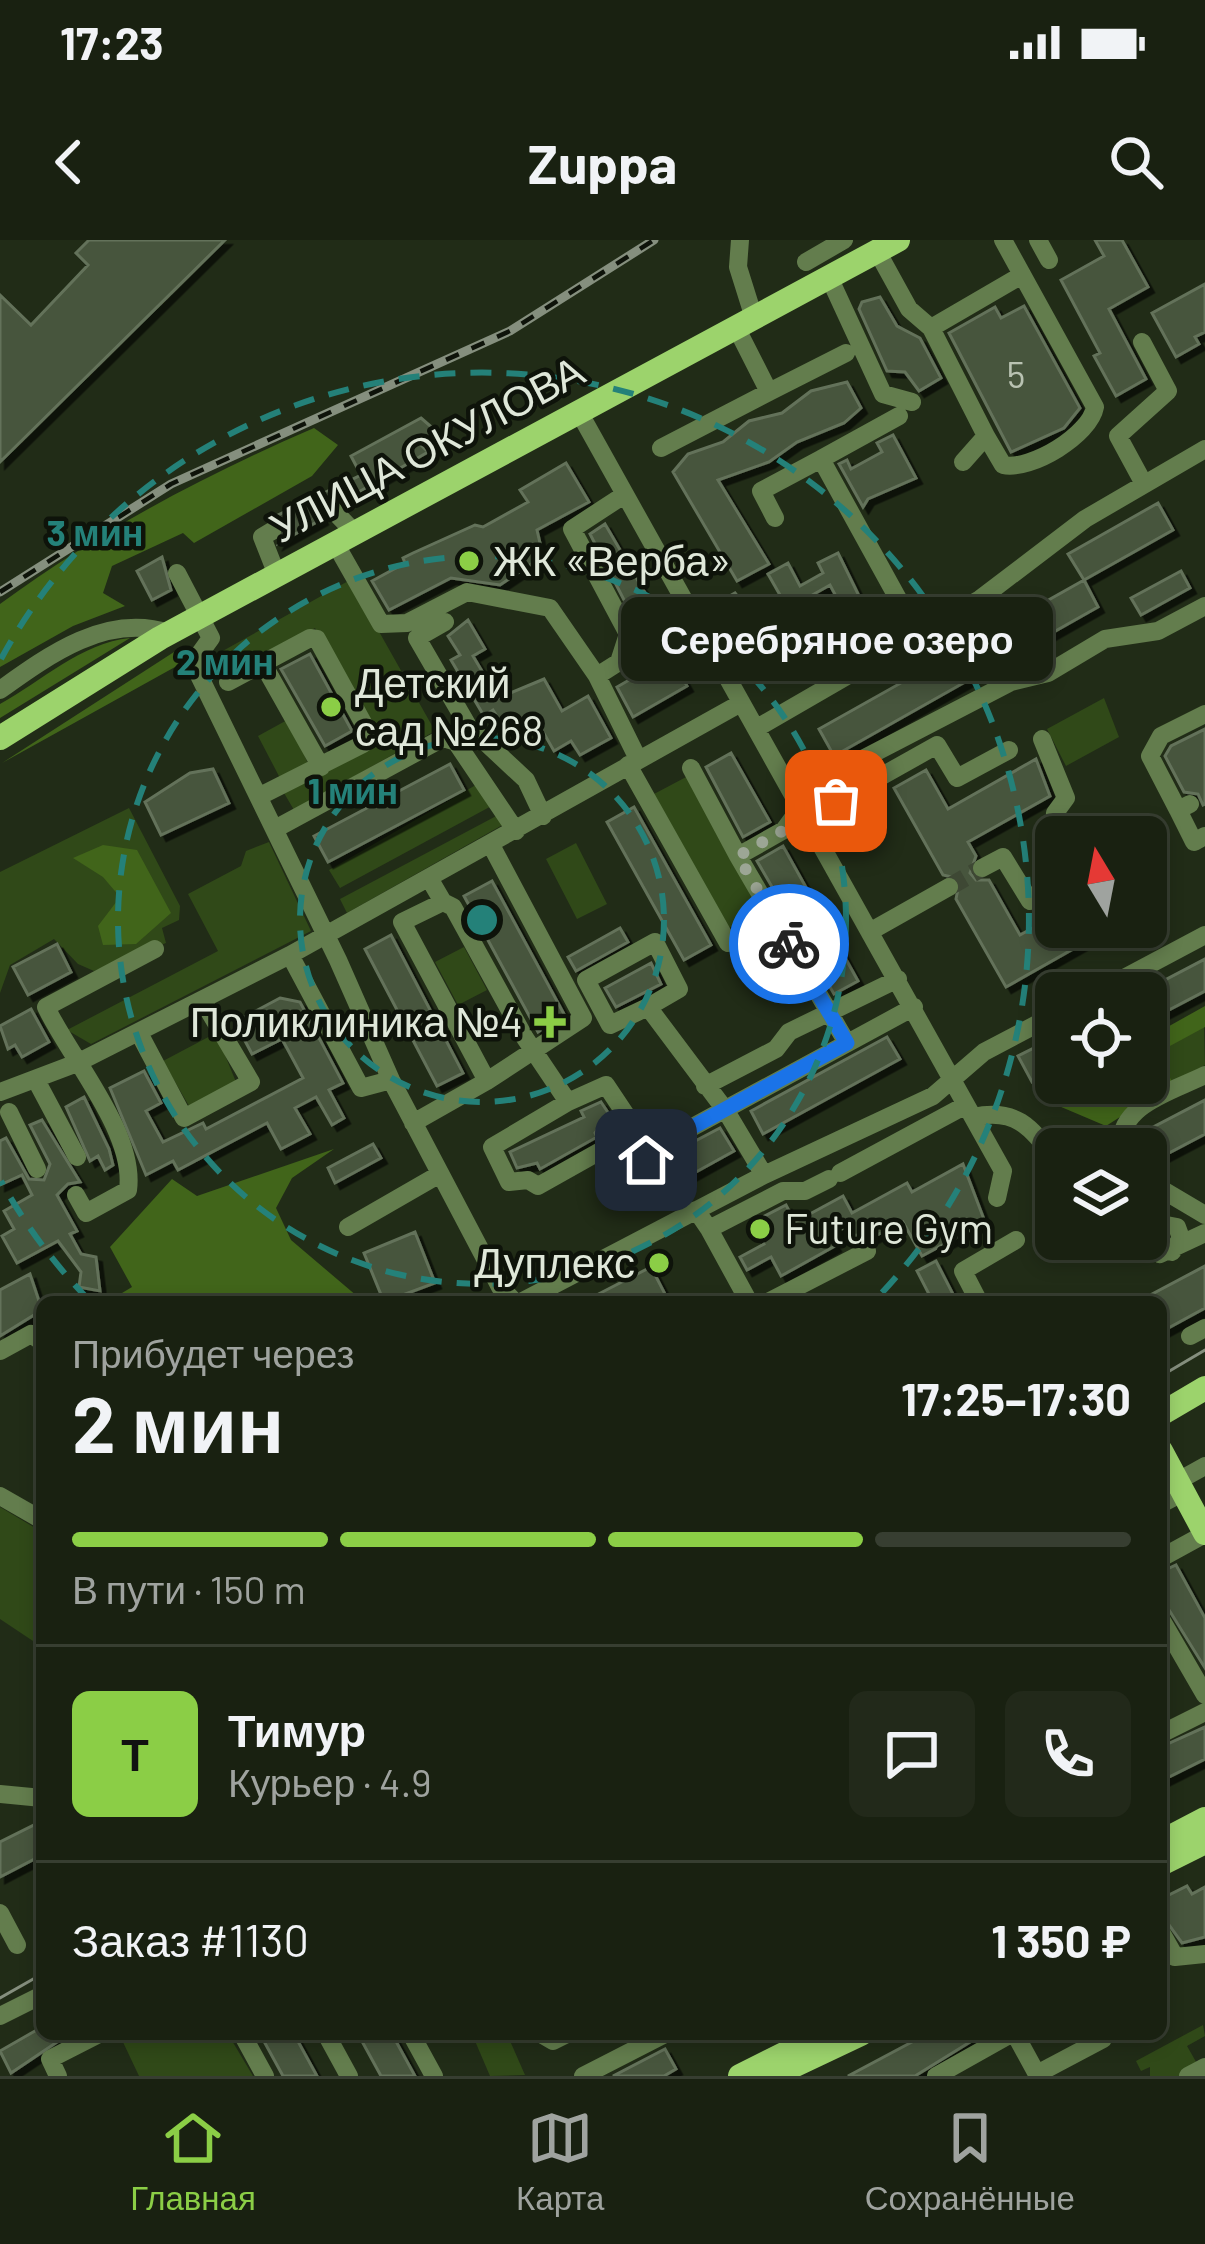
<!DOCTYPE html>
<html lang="ru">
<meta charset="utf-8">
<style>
:root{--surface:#192111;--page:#22291a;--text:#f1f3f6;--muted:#9fa39f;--line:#373e31;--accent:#8bce46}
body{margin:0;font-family:Barlow,sans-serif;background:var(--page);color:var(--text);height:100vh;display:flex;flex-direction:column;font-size:45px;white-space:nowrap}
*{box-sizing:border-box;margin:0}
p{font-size:39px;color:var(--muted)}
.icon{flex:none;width:66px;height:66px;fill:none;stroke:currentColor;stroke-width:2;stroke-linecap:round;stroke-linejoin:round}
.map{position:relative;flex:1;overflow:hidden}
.details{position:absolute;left:36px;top:1056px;width:1131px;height:744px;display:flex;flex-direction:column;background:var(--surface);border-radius:18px;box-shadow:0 6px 18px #0003,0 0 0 3px var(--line)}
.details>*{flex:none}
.needle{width:78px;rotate:350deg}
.buttons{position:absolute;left:1035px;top:576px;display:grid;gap:24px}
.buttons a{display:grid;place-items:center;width:132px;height:132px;border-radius:18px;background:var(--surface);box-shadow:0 6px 18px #0003,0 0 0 3px var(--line);font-size:60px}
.pin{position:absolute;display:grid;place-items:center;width:102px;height:102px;color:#fff;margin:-51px;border-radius:24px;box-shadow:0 6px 18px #0006}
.courier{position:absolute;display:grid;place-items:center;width:120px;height:120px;margin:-60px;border:9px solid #1a73e8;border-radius:50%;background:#fff;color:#222;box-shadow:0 3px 15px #0007}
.bubble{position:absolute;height:84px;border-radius:18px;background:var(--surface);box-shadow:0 6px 18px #0003,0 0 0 3px var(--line);font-size:39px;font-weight:700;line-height:84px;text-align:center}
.overview em{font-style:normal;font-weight:700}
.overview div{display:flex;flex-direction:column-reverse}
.overview{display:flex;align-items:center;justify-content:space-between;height:204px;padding:0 36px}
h1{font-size:78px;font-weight:700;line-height:90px}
.bar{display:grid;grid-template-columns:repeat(4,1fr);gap:18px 12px;align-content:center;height:144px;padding:0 36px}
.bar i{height:15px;border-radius:9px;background:var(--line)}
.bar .active{background:var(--accent)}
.bar p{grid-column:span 4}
.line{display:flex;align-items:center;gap:30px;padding:0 36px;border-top:3px solid var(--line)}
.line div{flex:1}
.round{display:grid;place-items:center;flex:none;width:126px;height:126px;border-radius:18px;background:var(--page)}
.status{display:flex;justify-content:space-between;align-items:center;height:84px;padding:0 60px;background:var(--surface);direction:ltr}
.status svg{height:33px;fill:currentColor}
header{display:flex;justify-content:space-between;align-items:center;height:156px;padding:0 36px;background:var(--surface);font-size:54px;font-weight:700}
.tab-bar{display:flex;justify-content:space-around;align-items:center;height:168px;border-top:3px solid var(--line);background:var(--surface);font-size:33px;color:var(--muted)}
.tab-bar a{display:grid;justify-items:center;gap:6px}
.tab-bar .active{color:var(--accent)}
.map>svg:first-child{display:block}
.green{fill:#304918}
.forest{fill:#41651a}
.building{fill:#47543d;stroke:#64725a;stroke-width:3;filter:url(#shadow)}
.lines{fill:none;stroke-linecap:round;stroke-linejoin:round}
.minor-tunnel{stroke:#3e4834;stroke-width:18;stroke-dasharray:18 9;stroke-linecap:butt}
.minor{stroke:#637d4d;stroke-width:18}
.major{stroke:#9cd36c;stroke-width:24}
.tram{stroke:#858f7e;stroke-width:3}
.rail-casing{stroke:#858f7e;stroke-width:9}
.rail{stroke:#0e130a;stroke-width:4.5;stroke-dasharray:14;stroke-linecap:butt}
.done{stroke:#9ca695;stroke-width:12;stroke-dasharray:0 21.6}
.route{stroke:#1a73e8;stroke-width:15}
.ring{fill:none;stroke:#248179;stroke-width:6;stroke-dasharray:21 15}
.poi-dot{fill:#8bce46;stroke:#0e130a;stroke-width:4.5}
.labels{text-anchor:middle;stroke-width:9;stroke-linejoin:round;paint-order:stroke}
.number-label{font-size:36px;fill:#b9c2b2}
.street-label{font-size:42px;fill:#dfe7d9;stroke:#0e130a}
.poi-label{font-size:42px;fill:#dfe7d9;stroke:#0e130a;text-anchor:start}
.centre{fill:#248179;stroke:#0e130a;stroke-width:6}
.ring-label{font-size:36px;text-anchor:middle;font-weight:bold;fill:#248179;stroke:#0e130a;stroke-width:9;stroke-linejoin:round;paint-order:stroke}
</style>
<div class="status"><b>17:23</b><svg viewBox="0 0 49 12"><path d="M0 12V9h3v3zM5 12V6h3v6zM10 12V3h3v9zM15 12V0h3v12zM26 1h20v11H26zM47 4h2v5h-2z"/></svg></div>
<header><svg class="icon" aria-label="back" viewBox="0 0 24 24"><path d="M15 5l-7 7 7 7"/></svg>Zuppa<svg class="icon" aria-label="search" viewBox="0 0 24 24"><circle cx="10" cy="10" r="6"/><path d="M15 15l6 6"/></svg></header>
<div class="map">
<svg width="1205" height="1836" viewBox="0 0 1205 1836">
<defs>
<filter id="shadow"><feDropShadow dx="5.5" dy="5.5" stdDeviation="0" flood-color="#0009"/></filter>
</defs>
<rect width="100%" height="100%" fill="#212c17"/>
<path class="green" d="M350,340L435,491L294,570L284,553L378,500L315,388L231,435L219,413Z
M1104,458L1119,497L1066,526L1047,489Z
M289,479L309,526L281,540L258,496Z
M688,536L766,677L727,688L654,554Z
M481,542L497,563L340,648L329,630Z
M129,568L180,666L179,680L162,688L166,703L94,731L78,724L54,699L10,725L0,753V632Z
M500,574L506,583L347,673L340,659Z
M269,602L311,691L91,804L67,790L218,711L188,654L241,626L246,611Z
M576,603L607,664L577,679L546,619Z
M464,707L487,750L458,765L435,722Z
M1204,784L1205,825L1173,843L1156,813Z
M216,793L236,842L189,866L163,821Z
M0,1267L42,1292V1407L0,1379Z
M1203,1785L1205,1796L1187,1806L1199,1827L1182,1836H1150V1827L1141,1831L1136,1821Z
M133,1794H228L253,1836H139L122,1800Z
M472,1794H507L525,1835L490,1836Z"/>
<path class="forest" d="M314,188L338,205L312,236L194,303L183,293L112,326L103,353L125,366L73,386L0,427V364C100,291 200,237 314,188Z
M130,398L0,478V464C42,441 81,403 130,398Z
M174,412L182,418L175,427L2,523Z
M103,605L137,610L171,673L136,704L103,705L98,686L120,657L103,637L73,618Z
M1205,766V787L1157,813L1173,843L1106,886L1040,858L1067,843H1146V799Z
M334,909L292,938L276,968L291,1000L364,1062H107L132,1047L110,1007L172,939L197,956Z"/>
<path class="building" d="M89,0H225L0,222V55L31,85L88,25L76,13Z
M1095,0H1122L1148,47L1109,69L1146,139L1116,156L1094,116L1100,113L1061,40L1104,16Z
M1205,44V92L1195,97L1199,104L1176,117L1152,73Z
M880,57L897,86L920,98L941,138L919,151L905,132L887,131L859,69L862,62Z
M1024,66L1080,168L1064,188L1011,212L949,93L995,67L1001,78Z
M847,142L861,168L844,183L797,202L769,222L718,240L769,324L737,341L673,232L688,214L723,202L749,181L782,173L811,151Z
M421,178L435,190L421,205L428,212L343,261L334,255L323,258L318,270L322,279L279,303L285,290L272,278L361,235L351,216Z
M893,195L916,238L868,259L863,267L839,224L847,220L851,229L882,212L877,203Z
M566,223L589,262L537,290L543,316L500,345L451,338L389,370L372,341L405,323L403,318L413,313L475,285L483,287L528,262L520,250Z
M1158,263L1173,290L1084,340L1068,314Z
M605,284L680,413L671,418L687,446L633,477L617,447L657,424L590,294Z
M838,313L863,364L845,373L830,345L807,358L823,387L804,397L768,334L788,323L800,346L823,333L818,323Z
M162,317L171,350L152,360L137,331Z
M1181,331L1190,348L1141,375L1131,358Z
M1084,340L1098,367L834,516L819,489Z
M735,353L780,410L751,426L719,373L724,370L719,362Z
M468,380L485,409L473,416L498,458L544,439L562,471L588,456L611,498L580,515L571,501L554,511L534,476L507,492L493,470L484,476L451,420L460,415L448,396Z
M310,414L352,491L325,506L281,429Z
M1205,489V564L1203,565L1198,554L1184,552L1165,516L1171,506Z
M731,513L770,582L743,597L706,527Z
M1036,519L1050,556L968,602L976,616L970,633L976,640H989L1020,695L1056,675V687H1112L1006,747L956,659L960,639L943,635L894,548L926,530L948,569Z
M450,524L464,550L328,622L314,596Z
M213,529L229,563L161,595L145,562L190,533Z
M634,567L711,705L684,720L607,582Z
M783,606L858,741L834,754L757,621Z
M492,641L564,774L538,792L464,656Z
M620,688L628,702L576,731L568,717Z
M391,695L463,833L437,846L365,709Z
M57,704L71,732L28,755L13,727Z
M1205,719V751L1146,782V750Z
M651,723L661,744L616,767L605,748Z
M280,758L300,762L343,843L329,850L344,878L332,885L316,857L295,868L310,894L281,909L267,883L178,930L173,921L146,935L110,848L144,831L161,863L146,871L163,902L203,883L206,889L303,838L282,799L252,814L235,782Z
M31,769L49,802L22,817L15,805L8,809L0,786Z
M887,797L900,819L763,894L751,871Z
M1056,797V829L1032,842L1018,816Z
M84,857L109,909L113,925L105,930L98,916L90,921L66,867Z
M1205,860V894L1146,925V909H1140L1136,896Z
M601,862L609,874L595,893L597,897L540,929L537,923L517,928L510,912L584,877L581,871Z
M42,880L80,942L68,944L57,955L77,991L70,994L81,1014L96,1017L100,1051L79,1047L81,1032L58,1001L17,1023L2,996L14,989L4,971L32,955L22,935L0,945V901L6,898L29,939L44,940L50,924L30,885Z
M720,888L734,911L667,948L656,928L663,918Z
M373,904L381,918L335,943L328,928Z
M963,924L985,982L922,1016L903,982L871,998L863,992L855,996L849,985L829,996L835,1006L781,1036L771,1017L747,1030L740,1017L764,1004L753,982L786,965L795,982L843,956L852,973L907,943L912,952Z
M415,992L435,1043L384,1062L364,1013Z
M936,1021L957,1062H933L917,1031Z
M1205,1026V1068L1161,1092V1062H1137Z
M651,1027L665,1054L650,1062H583Z
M30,1034L42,1070L0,1096V1050Z
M1176,1325L1205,1378V1428L1161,1357V1332Z
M1205,1487V1519L1161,1541V1507Z
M42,1581V1615L0,1637V1602Z
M1187,1646L1192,1654L1205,1647V1697L1182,1703L1161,1674V1659Z
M42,1787V1794H69L11,1833L0,1811Z
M260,1794H294L317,1836H283Z
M358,1794H392L415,1836H381Z
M927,1794H983L915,1836H848Z
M665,1809L676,1829L664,1836H613Z"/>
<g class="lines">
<path class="minor-tunnel" d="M272,291L324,261L331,268
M949,647L982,628"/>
<path class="minor" d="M740,0L738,27L754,78
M1038,0L1049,20
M877,11L909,69L931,88L986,196L963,222
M806,22L844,0
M829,37L883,154L912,162
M736,87L769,152L846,113
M931,88L1022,35
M1142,102L1168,151L1118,196L1144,244
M579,172L1003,931L997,958
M899,176L821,219L918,395
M986,196L1003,225C1031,231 1090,195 1095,167L1003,0
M661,208L769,152
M624,255L572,289L628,394L619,422L597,436L638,519
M331,268L355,293
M775,278L761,251L821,219
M272,291L262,297L277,335
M335,303L381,384L407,383L467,352L550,368L597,436
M177,333L211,398L193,423L338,720L391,840L500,1047L515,1062
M445,382L417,398L468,486L526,540L543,576
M263,424L321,527
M228,442L310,398L317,399L367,490L363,504L260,556
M0,450C50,414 107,373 169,393
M757,488L980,359L1085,279L1205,209
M1042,499L1066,558L1055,573L1068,597
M628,525L728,703
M691,528L738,616L784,590L801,567L841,559L937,505L957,538L1009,510
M824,539L1011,442L1048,433L1105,399L1158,391L1205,366
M1190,564L1178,570L1150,516L1161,496L1205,474
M1178,570L1194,602L1205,596
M275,589L443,498L456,502L516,591
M738,616L847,803
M982,628L1003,617L1030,661L1056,648
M429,638L443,662L453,667L525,798L568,862L606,845L626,875L611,894V905L538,946L528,940L509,942L492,907L568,862
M443,662L402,682L487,841L583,778L491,605
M871,691L949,647
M290,715L361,848L391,840
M1096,753L1205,695
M648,767L610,785L586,740L655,702L679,749L648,767L726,871L764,935
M139,793L184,878L251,842L203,761
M36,840L77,917
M705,846L776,809L789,792L898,739
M0,852L77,823L290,715L741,463
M9,872L37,929
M973,877C1016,868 1030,886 1055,919
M413,883L487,841
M1121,909C1117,865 1171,852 1205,835
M645,920L654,908L914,767
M840,933L966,865
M1146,940L1205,975
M76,955L86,973L128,950C136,893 70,818 46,767L155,709
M696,970L709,989L783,951H805L829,939
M348,987L440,934
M709,989L749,1062
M1172,1012L1181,998L1177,987L1156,983L1148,1003L1160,1014L1205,993
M521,1062L764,935L933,856L984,812L1056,774
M768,1062L867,1011
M979,1062L963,1031L1016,1000
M1190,1096L1205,1088
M0,1111L31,1094L42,1102
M1178,1241L1205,1226
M0,1256L42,1280
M1161,1264L1184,1252
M1161,1318L1205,1294
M1161,1379L1205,1455
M1161,1494L1205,1472
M0,1554L42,1558
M0,1673L17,1705
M1161,1692L1175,1717L1205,1714
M0,1776L42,1755
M242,1794L265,1836
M326,1794L349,1836
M411,1794L434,1836
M541,1794L553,1801L567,1794
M1015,1794L1038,1836
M1037,1834L1103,1799
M58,1836L50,1819L99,1794
M583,1836L665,1794
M936,1836L1011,1794
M1188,1836L1205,1827"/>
<path class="major" d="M0,498L160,398L898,0
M1161,1174L1205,1148
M1161,1211L1205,1293
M1161,1602L1205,1579
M1161,1624L1205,1602
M740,1836L824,1794
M772,1836L861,1794"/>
<path class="tram" d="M1161,1136L1205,1110
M0,1758L42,1734"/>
<g class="rail-casing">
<path id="rail" d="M0,352L171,244L510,91L654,0"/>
</g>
<use href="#rail" class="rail"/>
</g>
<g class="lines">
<path class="done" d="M789,704L738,616L784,590L801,567L836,561"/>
<path class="route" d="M646,920L654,908L847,803L789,704"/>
</g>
<g class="ring">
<circle cx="482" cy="680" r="182"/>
<circle cx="482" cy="680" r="364"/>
<path d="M89 1060A547 547 0 0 1 1 941M1 419A547 547 0 1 1 875 1060"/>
</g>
<g class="poi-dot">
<circle cx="469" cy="321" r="12"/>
<circle cx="331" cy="467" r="12"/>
<path d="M544 764h12v12h12v12h-12v12h-12v-12h-12v-12h12z"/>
<circle cx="760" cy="989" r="12"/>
<circle cx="659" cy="1023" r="12"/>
</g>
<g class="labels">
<g class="number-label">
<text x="1016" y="148">5</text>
</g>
<g class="street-label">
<text transform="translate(427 209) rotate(-28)" y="15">УЛИЦА ОКУЛОВА</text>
</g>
<g class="poi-label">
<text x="493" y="336">ЖК «Верба»</text>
<text x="355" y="458">Детский<tspan x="355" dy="48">сад №268</tspan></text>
<text x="523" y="797" text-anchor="end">Поликлиника №4</text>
<text x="784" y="1004">Future Gym</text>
<text x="635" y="1038" text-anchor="end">Дуплекс</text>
</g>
</g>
<circle cx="482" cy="680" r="18" class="centre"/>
<g class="ring-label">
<text x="95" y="306">3 мин</text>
<text x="225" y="435">2 мин</text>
<text x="353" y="564">1 мин</text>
</g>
</svg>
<div class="buttons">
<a><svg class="needle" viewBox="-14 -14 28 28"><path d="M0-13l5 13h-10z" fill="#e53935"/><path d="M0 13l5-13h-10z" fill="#9fa39f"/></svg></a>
<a><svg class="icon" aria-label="locate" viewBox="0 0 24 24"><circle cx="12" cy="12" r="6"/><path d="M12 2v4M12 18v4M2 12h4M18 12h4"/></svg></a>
<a><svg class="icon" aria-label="layers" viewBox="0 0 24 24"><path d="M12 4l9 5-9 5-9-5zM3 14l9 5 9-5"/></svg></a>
</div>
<div class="pin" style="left:836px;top:561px;background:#ea580c"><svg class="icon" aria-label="bag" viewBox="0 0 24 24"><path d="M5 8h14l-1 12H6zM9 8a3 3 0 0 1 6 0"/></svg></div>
<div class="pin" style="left:646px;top:920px;background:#1f2937"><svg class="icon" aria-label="home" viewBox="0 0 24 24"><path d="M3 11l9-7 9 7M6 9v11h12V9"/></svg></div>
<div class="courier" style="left:789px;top:704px"><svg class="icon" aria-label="bike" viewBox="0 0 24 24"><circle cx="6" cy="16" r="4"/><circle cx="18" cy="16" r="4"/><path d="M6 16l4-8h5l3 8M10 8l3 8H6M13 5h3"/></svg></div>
<div class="bubble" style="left:621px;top:357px;width:432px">Серебряное озеро</div>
<section class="details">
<div class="overview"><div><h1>2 мин</h1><p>Прибудет через</p></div><em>17:25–17:30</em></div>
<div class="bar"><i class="active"></i><i class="active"></i><i class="active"></i><i></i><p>В пути · 150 m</p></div>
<div class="line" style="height:216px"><b class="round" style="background:var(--accent);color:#111">Т</b><div><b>Тимур</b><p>Курьер · 4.9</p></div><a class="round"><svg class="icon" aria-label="chat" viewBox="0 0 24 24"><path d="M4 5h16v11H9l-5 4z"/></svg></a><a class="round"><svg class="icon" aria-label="phone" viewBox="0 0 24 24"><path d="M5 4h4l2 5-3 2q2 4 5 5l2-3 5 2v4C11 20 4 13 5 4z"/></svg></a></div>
<div class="line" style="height:156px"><div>Заказ #1130</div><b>1 350 ₽</b></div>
</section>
</div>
<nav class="tab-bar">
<a class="active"><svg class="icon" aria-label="home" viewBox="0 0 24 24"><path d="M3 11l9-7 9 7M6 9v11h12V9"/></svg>Главная</a>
<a><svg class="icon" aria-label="map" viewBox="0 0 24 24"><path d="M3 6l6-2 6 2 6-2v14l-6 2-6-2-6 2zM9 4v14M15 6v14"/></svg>Карта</a>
<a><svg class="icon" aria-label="saved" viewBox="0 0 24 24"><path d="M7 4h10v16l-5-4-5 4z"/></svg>Сохранённые</a>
</nav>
